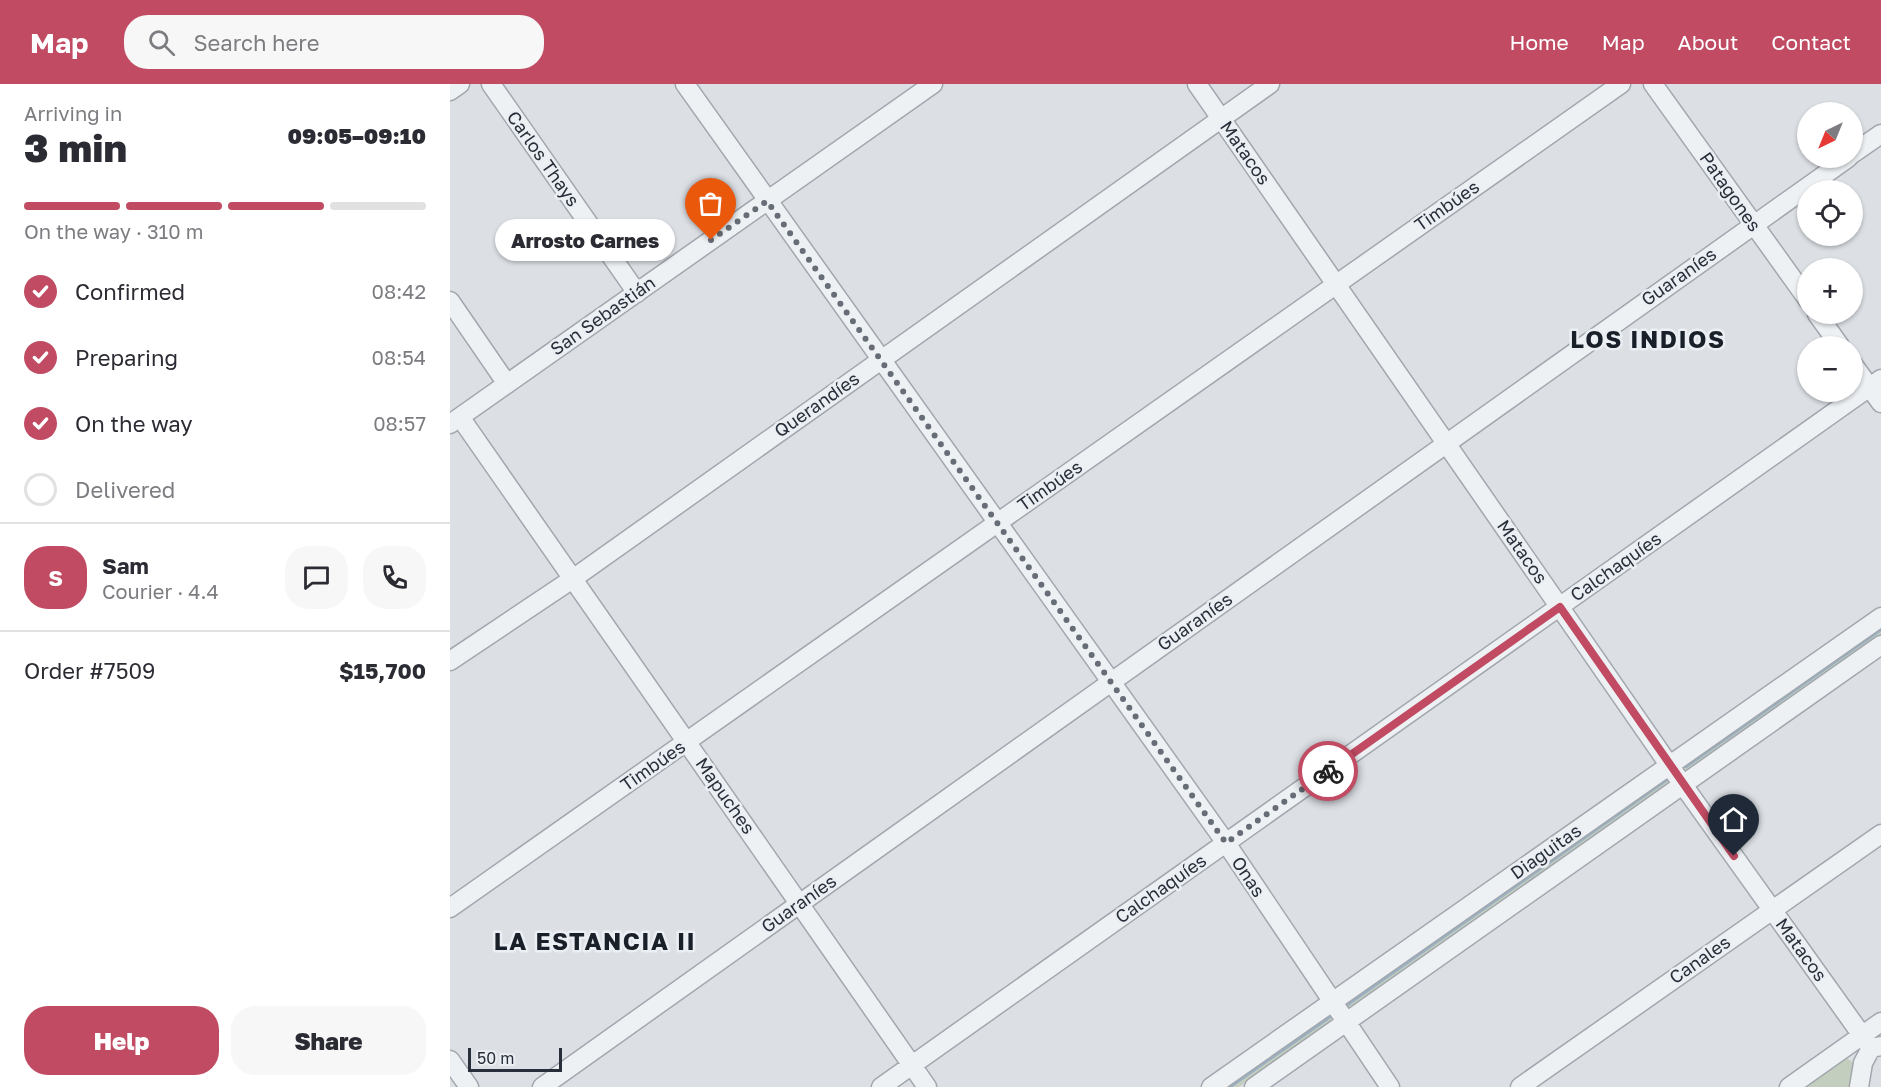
<!DOCTYPE html>
<meta charset="utf-8">
<style>
:root{--surface:#fff;--page:#f7f7f7;--text:#2b2b33;--muted:#7c7c81;--line:#e1e1e2;--accent:#c04b63}
body{margin:0;font-family:"Golos Text",sans-serif;background:var(--page);color:var(--text);height:100vh;display:flex;flex-direction:column;font-size:22px;white-space:nowrap}
*{box-sizing:border-box;margin:0}
p{font-size:20px;color:var(--muted)}
.icon{flex:none;width:33px;height:33px;fill:none;stroke:currentColor;stroke-width:2;stroke-linecap:round;stroke-linejoin:round}
.map{position:relative;flex:1;overflow:hidden}
.sheet{display:flex;flex-direction:column;background:var(--surface);width:450px}
.sheet>*{flex:none}
.needle{width:39px;rotate:223deg}
.tools{position:absolute;left:1347px;top:18px;display:grid;gap:12px}
.tools a{display:grid;place-items:center;width:66px;height:66px;border-radius:50%;background:var(--surface);box-shadow:0 2px 4px #0004;font-size:30px}
.scale{position:absolute;left:18px;bottom:15px;width:94px;box-sizing:border-box;padding-left:6px;border:3px solid #282f3a;border-top:0;font-size:16px;line-height:21px;white-space:nowrap;color:#282f3a;-webkit-text-stroke:4px #ebeff3;paint-order:stroke}
.pin{position:absolute;display:grid;place-items:center;width:51px;height:51px;color:#fff;margin:-62px -26px;border-radius:50% 50% 50% 0;rotate:-45deg;box-shadow:0 0 6px #0007}
.pin .icon{rotate:45deg}
.courier{position:absolute;display:grid;place-items:center;width:60px;height:60px;margin:-30px;border:4px solid #c04b63;border-radius:50%;background:#fff;color:#222;box-shadow:0 2px 8px #0007}
.bubble{position:absolute;height:42px;border-radius:21px;background:var(--surface);box-shadow:0 2px 4px #0004;font-size:20px;font-weight:800;line-height:42px;text-align:center}
.headline em{font-style:normal;font-weight:800}
.headline div{display:flex;flex-direction:column-reverse}
.headline{display:flex;align-items:center;justify-content:space-between;height:102px;padding:0 24px}
h1{font-size:39px;font-weight:800;line-height:45px}
.bar{display:grid;grid-template-columns:repeat(4,1fr);gap:9px 6px;align-content:center;height:72px;padding:0 24px}
.bar i{height:8px;border-radius:4px;background:var(--line)}
.bar .current{background:var(--accent)}
.bar p{grid-column:span 4}
.line{display:flex;align-items:center;gap:15px;padding:0 24px;border-top:2px solid var(--line)}
.line div{flex:1}
.round{display:grid;place-items:center;flex:none;width:63px;height:63px;border-radius:24px;background:var(--page)}
ol{padding:0 24px;list-style:none}
li{display:flex;align-items:center;gap:18px;height:66px}
li p{margin-inline-start:auto}
li .icon{padding:6px;border-radius:50%;background:var(--accent);color:#fff;stroke-width:4}
li:last-child{color:var(--muted)}
li i{width:33px;height:33px;border:3px solid var(--line);border-radius:50%}
.primary-button{display:flex;gap:12px;margin-top:auto;padding:12px 24px}
.primary-button a{flex:1;height:69px;border-radius:24px;background:var(--accent);color:#fff;font-size:24px;font-weight:800;line-height:69px;text-align:center}
.primary-button a+a{background:var(--page);color:var(--text)}
header{display:flex;align-items:center;gap:36px;box-sizing:border-box;height:84px;padding:0 30px;background:var(--accent);color:#fff}
header strong{font-size:28px}
nav{display:flex;gap:33px;margin-inline-start:auto;font-size:21px}
.search{width:420px;height:54px;background:var(--page);display:flex;align-items:center;gap:15px;box-sizing:border-box;padding:0 21px;border-radius:24px;color:var(--muted);font-size:22px}
main{display:flex;flex:1;min-height:0}
.map>svg:first-child{display:block}
.green{fill:#c3cebe}
.lines{fill:none;stroke-linecap:round;stroke-linejoin:round}
.stream{stroke:#9ab0c2;stroke-width:4}
.minor-casing{stroke:#a2a7ae;stroke-width:21}
.minor{stroke:#eef1f4;stroke-width:18}
.done{stroke:#676d76;stroke-width:6;stroke-dasharray:0 10.8}
.route{stroke:#c04b63;stroke-width:8}
.labels{text-anchor:middle;stroke-width:5;stroke-linejoin:round;paint-order:stroke}
.street-label{font-size:18px;fill:#282f3a;stroke:#ebeff3}
.district-label{font-size:24px;font-weight:bold;letter-spacing:1.5px;fill:#1a202a;stroke:#ebeff3}
</style>
<header>
<strong>Map</strong>
<div class="search"><svg class="icon" aria-label="search" viewBox="0 0 24 24"><circle cx="10" cy="10" r="6"/><path d="M15 15l6 6"/></svg>Search here</div>
<nav><a>Home</a><a>Map</a><a>About</a><a>Contact</a></nav>
</header>
<main>
<section class="sheet">
<div class="headline"><div><h1>3 min</h1><p>Arriving in</p></div><em>09:05–09:10</em></div>
<div class="bar"><i class="current"></i><i class="current"></i><i class="current"></i><i></i><p>On the way · 310 m</p></div>
<ol>
<li><svg class="icon" aria-label="check" viewBox="0 0 24 24"><path d="M5 12l5 5 9-10"/></svg>Confirmed<p>08:42</p></li>
<li><svg class="icon" aria-label="check" viewBox="0 0 24 24"><path d="M5 12l5 5 9-10"/></svg>Preparing<p>08:54</p></li>
<li><svg class="icon" aria-label="check" viewBox="0 0 24 24"><path d="M5 12l5 5 9-10"/></svg>On the way<p>08:57</p></li>
<li><i></i>Delivered</li>
</ol>
<div class="line" style="height:108px"><b class="round" style="background:var(--accent);color:#fff">S</b><div><b>Sam</b><p>Courier · 4.4</p></div><a class="round"><svg class="icon" aria-label="chat" viewBox="0 0 24 24"><path d="M4 5h16v11H9l-5 4z"/></svg></a><a class="round"><svg class="icon" aria-label="phone" viewBox="0 0 24 24"><path d="M5 4h4l2 5-3 2q2 4 5 5l2-3 5 2v4C11 20 4 13 5 4z"/></svg></a></div>
<div class="line" style="height:78px"><div>Order #7509</div><b>$15,700</b></div>
<div class="primary-button"><a>Help</a><a>Share</a></div>
</section>
<div class="map">
<svg width="1431" height="1003" viewBox="0 0 1431 1003">
<rect width="100%" height="100%" fill="#dce0e5"/>
<path class="green" d="M1431,536V552L1238,687H1232L1231,677Z
M1216,689L1221,699L897,925L893,915Z
M877,927L883,932L881,939L789,1003H767Z
M1397,974L1406,981L1402,1003H1356Z"/>
<g class="lines">
<path class="stream" d="M1236,682L1431,545
M896,921L1217,695
M779,1003L879,933"/>
<g class="minor-casing">
<path id="minor" d="M41,0L187,209
M235,0L776,759L940,1003
M747,0L1233,701L1421,964
M1203,0L1358,216
M0,7L10,0
M1402,70L1431,50
M0,217L57,300
M1367,230L1390,262
M1402,279L1431,319
M10,333L477,1003
M0,340L483,0
M0,577L124,494L820,0
M0,824L1171,0
M0,976L19,1003
M92,1003L1398,74
M431,1003L1431,295
M761,1003L1431,533
M804,1003L1431,561
M1070,1003L1431,750
M1339,1003L1431,938
M1409,1003L1413,979L1421,964L1431,962"/>
</g>
<use href="#minor" class="minor"/>
</g>
<g class="lines">
<path class="done" d="M261,156L317,117L776,759L878,687"/>
<path class="route" d="M878,687L1110,523L1284,772"/>
</g>
<g class="labels">
<g class="street-label">
<text transform="translate(795 69) rotate(55)" y="6">Matacos</text>
<text transform="translate(93 75) rotate(55)" y="6">Carlos Thays</text>
<text transform="translate(1280 108) rotate(55)" y="6">Patagones</text>
<text transform="translate(997 122) rotate(-35)" y="6">Timbúes</text>
<text transform="translate(1229 193) rotate(-35)" y="6">Guaraníes</text>
<text transform="translate(153 232) rotate(-35)" y="6">San Sebastián</text>
<text transform="translate(367 321) rotate(-35)" y="6">Querandíes</text>
<text transform="translate(600 402) rotate(-35)" y="6">Timbúes</text>
<text transform="translate(1072 468) rotate(55)" y="6">Matacos</text>
<text transform="translate(1166 483) rotate(-35)" y="6">Calchaquíes</text>
<text transform="translate(745 538) rotate(-35)" y="6">Guaraníes</text>
<text transform="translate(203 682) rotate(-35)" y="6">Timbúes</text>
<text transform="translate(275 712) rotate(55)" y="6">Mapuches</text>
<text transform="translate(1096 768) rotate(-35)" y="6">Diaguitas</text>
<text transform="translate(798 793) rotate(56)" y="6">Onas</text>
<text transform="translate(711 805) rotate(-35)" y="6">Calchaquíes</text>
<text transform="translate(349 820) rotate(-35)" y="6">Guaraníes</text>
<text transform="translate(1351 866) rotate(54)" y="6">Matacos</text>
<text transform="translate(1250 876) rotate(-35)" y="6">Canales</text>
</g>
<g class="district-label">
<text x="1198" y="264">LOS INDIOS</text>
<text x="145" y="866">LA ESTANCIA II</text>
</g>
</g>
</svg>
<div class="tools">
<a><svg class="needle" viewBox="-14 -14 28 28"><path d="M0-13l5 13h-10z" fill="#e53935"/><path d="M0 13l5-13h-10z" fill="#7c7c81"/></svg></a>
<a><svg class="icon" aria-label="locate" viewBox="0 0 24 24"><circle cx="12" cy="12" r="6"/><path d="M12 2v4M12 18v4M2 12h4M18 12h4"/></svg></a>
<a>+</a>
<a>−</a>
</div>
<div class="scale">50 m</div>
<div class="pin" style="left:261px;top:156px;background:#ea580c"><svg class="icon" aria-label="bag" viewBox="0 0 24 24"><path d="M5 8h14l-1 12H6zM9 8a3 3 0 0 1 6 0"/></svg></div>
<div class="pin" style="left:1284px;top:772px;background:#1f2937"><svg class="icon" aria-label="home" viewBox="0 0 24 24"><path d="M3 11l9-7 9 7M6 9v11h12V9"/></svg></div>
<div class="courier" style="left:878px;top:687px"><svg class="icon" aria-label="bike" viewBox="0 0 24 24"><circle cx="6" cy="16" r="4"/><circle cx="18" cy="16" r="4"/><path d="M6 16l4-8h5l3 8M10 8l3 8H6M13 5h3"/></svg></div>
<div class="bubble" style="left:45px;top:135px;width:180px">Arrosto Carnes</div>
</div>
</main>
